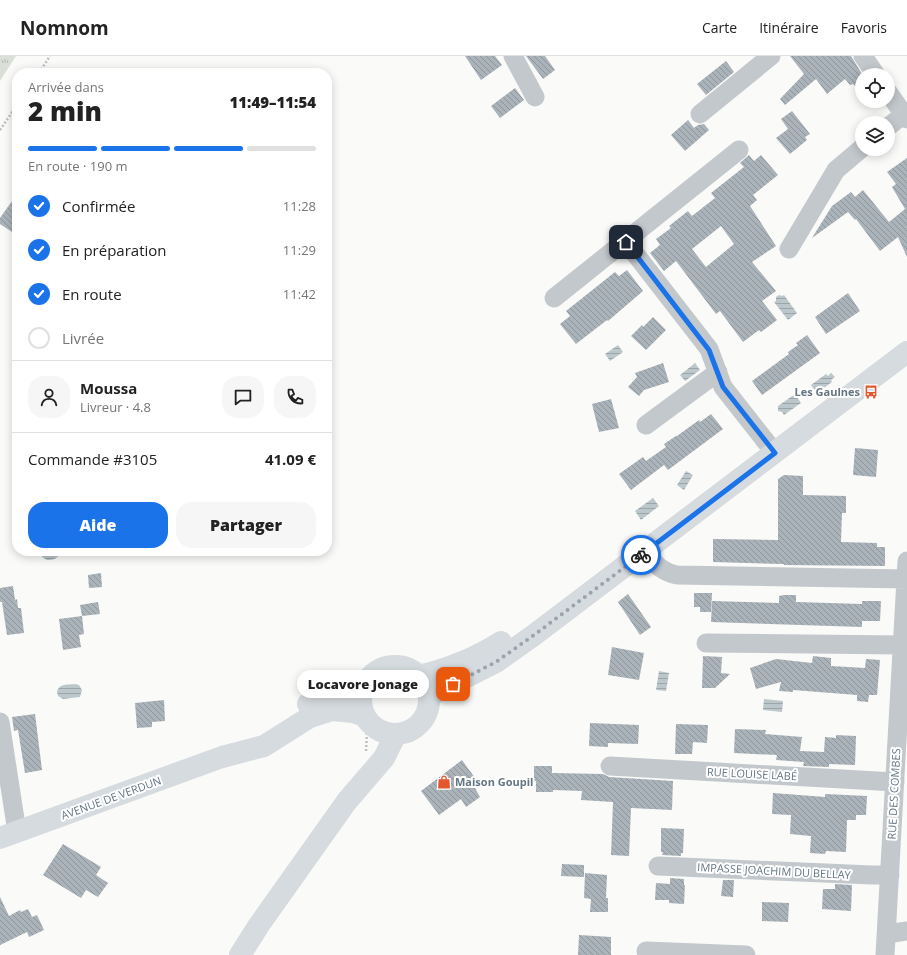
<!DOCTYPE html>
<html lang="fr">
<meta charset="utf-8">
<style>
:root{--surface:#fff;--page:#f6f6f6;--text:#222;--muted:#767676;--line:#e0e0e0;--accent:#1a73e8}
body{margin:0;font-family:"Open Sans",sans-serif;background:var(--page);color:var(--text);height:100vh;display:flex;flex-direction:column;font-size:15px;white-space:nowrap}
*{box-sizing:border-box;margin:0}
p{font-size:13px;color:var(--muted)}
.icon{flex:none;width:22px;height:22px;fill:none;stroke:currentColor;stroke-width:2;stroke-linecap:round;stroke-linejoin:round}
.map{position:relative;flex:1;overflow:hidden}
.side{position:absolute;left:12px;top:12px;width:320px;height:488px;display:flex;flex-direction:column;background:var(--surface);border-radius:16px;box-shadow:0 2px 10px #0003}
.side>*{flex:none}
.controls{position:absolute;left:855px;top:12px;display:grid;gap:8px}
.controls a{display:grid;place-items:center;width:40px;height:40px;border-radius:50%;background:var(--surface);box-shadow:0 2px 10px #0003;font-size:20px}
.pin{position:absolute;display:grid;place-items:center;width:34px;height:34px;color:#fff;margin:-17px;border-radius:8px;box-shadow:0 2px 6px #0006}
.courier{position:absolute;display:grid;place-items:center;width:40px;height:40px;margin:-20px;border:3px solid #1a73e8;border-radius:50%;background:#fff;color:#222;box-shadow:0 1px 5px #0007}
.bubble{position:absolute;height:28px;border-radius:14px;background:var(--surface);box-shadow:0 2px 10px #0003;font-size:13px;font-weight:800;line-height:28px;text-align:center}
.overview em{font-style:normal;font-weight:800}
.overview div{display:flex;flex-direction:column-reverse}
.overview{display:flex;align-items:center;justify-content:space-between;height:68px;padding:0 16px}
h1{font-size:26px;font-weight:800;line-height:30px}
.bar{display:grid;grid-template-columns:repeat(4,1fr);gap:6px 4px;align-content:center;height:48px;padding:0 16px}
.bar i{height:5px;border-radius:3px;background:var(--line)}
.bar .current{background:var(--accent)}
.bar p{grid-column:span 4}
.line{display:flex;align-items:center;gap:10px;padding:0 16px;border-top:1px solid var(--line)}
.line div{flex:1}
.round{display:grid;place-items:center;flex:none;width:42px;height:42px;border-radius:16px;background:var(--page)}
ol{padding:0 16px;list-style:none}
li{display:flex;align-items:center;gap:12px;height:44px}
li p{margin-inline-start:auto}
li .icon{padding:4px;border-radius:50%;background:var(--accent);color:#fff;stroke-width:4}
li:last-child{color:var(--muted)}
li i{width:22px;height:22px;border:2px solid var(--line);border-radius:50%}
.action{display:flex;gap:8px;margin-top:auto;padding:8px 16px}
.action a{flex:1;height:46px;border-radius:16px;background:var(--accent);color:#fff;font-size:16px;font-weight:800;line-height:46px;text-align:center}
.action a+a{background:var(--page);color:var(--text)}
header{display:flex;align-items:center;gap:24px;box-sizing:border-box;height:56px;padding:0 20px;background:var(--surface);border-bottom:1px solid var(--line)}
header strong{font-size:19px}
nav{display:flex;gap:22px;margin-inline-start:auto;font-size:14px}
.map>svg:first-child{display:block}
.grass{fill:url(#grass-tufts)}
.water{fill:url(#water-rules)}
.building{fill:url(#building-back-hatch);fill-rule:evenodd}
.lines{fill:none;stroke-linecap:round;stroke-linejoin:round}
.path{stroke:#bbbfc2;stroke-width:2.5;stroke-dasharray:2 2;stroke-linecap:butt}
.minor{stroke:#c3c8cc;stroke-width:19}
.major{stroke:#d6dbdf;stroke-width:22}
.done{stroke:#99a4ac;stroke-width:4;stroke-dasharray:0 7.2}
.route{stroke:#1a73e8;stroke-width:5}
.labels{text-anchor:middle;stroke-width:4;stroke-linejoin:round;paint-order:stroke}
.poi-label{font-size:11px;font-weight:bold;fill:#657683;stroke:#fff;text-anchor:end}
.street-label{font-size:11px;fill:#657683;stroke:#fff}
</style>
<header>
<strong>Nomnom</strong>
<nav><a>Carte</a><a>Itinéraire</a><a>Favoris</a></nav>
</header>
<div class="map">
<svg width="907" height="899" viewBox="0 0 907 899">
<defs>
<pattern id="grass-tufts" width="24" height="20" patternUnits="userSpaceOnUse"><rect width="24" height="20" fill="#dadfd7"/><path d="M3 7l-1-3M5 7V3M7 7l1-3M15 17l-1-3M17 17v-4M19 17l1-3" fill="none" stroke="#b4b9b4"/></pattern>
<pattern id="water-rules" width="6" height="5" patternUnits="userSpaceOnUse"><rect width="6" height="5" fill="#bbc7cb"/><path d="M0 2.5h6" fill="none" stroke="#9ca6aa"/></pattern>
<pattern id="building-back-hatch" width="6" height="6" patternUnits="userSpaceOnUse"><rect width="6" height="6" fill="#aab3b9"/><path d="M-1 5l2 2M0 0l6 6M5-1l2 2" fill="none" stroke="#8e969c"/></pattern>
</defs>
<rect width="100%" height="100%" fill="#fafaf8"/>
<path class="grass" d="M0,0H16L0,25Z"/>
<path class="water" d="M779,239L782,240L784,239L797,257L788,264L774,246L776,245V241Z
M618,289L623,296L610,305L605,298Z
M695,307L700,314L685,325L680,319Z
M831,317L835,321L831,324L832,326L817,337L811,329L826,318L828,320Z
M795,338L801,347L784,359L782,356L778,355V350Z
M686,415L693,419L684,434L677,429Z
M653,442L659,450L641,464L635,455Z
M41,495H61C58,503 54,504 47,504L42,501Z
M659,615L669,617L666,635L656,634Z
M75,628L79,629L82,634L80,641L63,643L58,640L57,636C59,627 68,629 75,628Z
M764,643L783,645L782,656L763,654Z"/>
<path class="building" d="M465,0H495L502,9L481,24Z
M526,0H545L555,14L543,23Z
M790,0H851L862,18V26L855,30L853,28L850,29L845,23L827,38L816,23L785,49L780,43L804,18Z
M726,5L734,16L706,39L697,28Z
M515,32L524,44L500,62L491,50Z
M792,55L810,78L805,81L807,84L790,98L776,82L788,73L781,63Z
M688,64L694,72L698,69L704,68L709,74L685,95L671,79Z
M749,99L754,105L761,99L778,119L753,139L757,144L750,150L776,190L752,206L776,235L762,245L777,264L761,276L759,274L743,286L720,255L716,258L676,205L664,215L650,197L660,189L656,183L671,172L669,170L688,155L692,160L715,142L711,137L744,111L740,107ZM721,170L734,188L706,211L692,193Z
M907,102V201L898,181L880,195L856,163L855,164L848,156L812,182L832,150L851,136L855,141L863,134L889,166L905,153L892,131L896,128L887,116Z
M17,138V169L12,176L0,168V162Z
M627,214L643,235L608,265L607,264L576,288L560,268L570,260L566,255L615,216L619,220Z
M848,237L860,255L826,278L815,261Z
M653,261L666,274L646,294L631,280L642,269L643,271Z
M807,279L820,297L762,339L752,325L789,298L788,296L798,289L796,287Z
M663,307L669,326L644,334L639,340L628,331L637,321L635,317Z
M611,343L619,372L599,376L592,348Z
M711,358L723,373L668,414L664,409L631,434L619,418L643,401L646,405L666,391L664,388L676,380H677L699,364L700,366Z
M855,392L878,394L876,421L853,419Z
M784,419L803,420V439L846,440V457H842L841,486L877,487V491H885V510L784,509V508L713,506V483L778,484V423Z
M101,517L102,531L89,532L88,519Z
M13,530L15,544L17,543L18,552H21L24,577L7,579L2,546H0V532Z
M694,537H712L711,556H700V551H694Z
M628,538L651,571L640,579L618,546Z
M784,539H796V546L862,548V545H881L880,565H862V571L711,566L712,545L779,547V540Z
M98,546L100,558L82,560L84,578L79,579L81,591L63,594L59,563L82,560L80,549Z
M612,591L644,597L639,624L608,619Z
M703,600L722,601L721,617L730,618L715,632H702Z
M813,600L831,602V610L865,612L866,603L880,604L877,639H869L868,646L857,645V639L793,634V636L779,635L781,626L756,633L750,612L776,603L812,607Z
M164,644L165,665L152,666V671L137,672L135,647Z
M35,658L42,714L25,717L18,674L14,675L12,661Z
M590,667L639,669L638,688L608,687V691L589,690Z
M676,668L708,669L707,687L693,686L692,698H675Z
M735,673L766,674L765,678L802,681L800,695L824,696L825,681L836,682V679L856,680L855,709L829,708V711L803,710L804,706L776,704L777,699L734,697Z
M462,704L480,729L475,732L480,741L466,751L461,743L439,759L421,735Z
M534,710H552V717L603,718L609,721L673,725L672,754L631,752L629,800L611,799L613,746L581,744L582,735L553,734V736H536V725H534Z
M773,737L825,741V738L867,740L866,759H856V764H847L846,796L826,795L825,798L810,797L811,780L790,778L791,759L772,758Z
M661,772L684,773L683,797H681V800L662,799L663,796H661Z
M63,788L101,811L96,819L108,827L98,841L86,834L81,842L43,819Z
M562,808L584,809V821L561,820Z
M585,817L607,819L606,842H608V856H590L591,843L584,842Z
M670,822L684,823V829H685L684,848L669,847V844H655L656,827L670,828Z
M723,824H734L733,841L721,840Z
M835,828L852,829L851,855L822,853L823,833H835Z
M0,841L9,860L20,854L21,856L28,853L32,861L37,859L44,874L29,881L27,876L0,889Z
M762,846L789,847L788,866L762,865Z
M579,879L611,881V899H578Z"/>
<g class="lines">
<path class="path" d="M39,17L50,0
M0,74L17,49
M366,695L367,676"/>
<path class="minor" d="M513,0L535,41
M863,0L876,19
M888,36L907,63
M700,58L771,0
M888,71L904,58
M626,186L709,293L723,331L775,397
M789,193L836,114L862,92
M554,242L739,94
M646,369L718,316
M644,496C655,507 661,516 677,519L907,523
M706,587L902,589
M0,666L17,776
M610,710L895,726
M658,810L872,819H890
M887,878L907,875
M646,895L746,899
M885,899L907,505"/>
<path class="major" d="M361 644a34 34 0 1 1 68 0a34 34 0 1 1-68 0Z
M419,620C448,613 476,602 501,586
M429,640L496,606L534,579L907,296
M308,648L364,630
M0,782L222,701L264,690L310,661L332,654L353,656L365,660
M240,899L259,869L347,745L384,702L396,678"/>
</g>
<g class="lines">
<path class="done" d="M453,628L496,606L534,579L641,499"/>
<path class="route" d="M626,186L709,294L723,331L775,397L641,499"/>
</g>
<defs>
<g id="bus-bare" transform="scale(1.08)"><path d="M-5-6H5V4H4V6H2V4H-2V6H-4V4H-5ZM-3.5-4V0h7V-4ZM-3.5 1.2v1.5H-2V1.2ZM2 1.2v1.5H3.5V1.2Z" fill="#e4572e" stroke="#fff" stroke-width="2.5" paint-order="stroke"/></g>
<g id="shop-bare" transform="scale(1.08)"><path d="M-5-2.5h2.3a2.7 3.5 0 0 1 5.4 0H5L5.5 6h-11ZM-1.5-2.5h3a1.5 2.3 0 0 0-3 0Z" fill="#e4572e" stroke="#fff" stroke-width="2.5" paint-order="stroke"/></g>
</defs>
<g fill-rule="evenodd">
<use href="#bus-bare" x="871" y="336"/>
<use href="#shop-bare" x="444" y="726"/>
</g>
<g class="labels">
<g class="poi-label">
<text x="860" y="340">Les Gaulnes</text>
<text x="455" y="730" text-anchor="start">Maison Goupil</text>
</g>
<g class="street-label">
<text transform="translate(752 718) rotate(3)" y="4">RUE LOUISE LABÉ</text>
<text transform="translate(894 738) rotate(-87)" y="4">RUE DES COMBES</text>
<text transform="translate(111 742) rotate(-20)" y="4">AVENUE DE VERDUN</text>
<text transform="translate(774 815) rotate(3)" y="4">IMPASSE JOACHIM DU BELLAY</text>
</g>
</g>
</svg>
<div class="controls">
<a><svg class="icon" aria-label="locate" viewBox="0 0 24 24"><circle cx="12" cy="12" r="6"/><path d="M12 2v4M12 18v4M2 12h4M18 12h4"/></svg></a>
<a><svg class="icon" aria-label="layers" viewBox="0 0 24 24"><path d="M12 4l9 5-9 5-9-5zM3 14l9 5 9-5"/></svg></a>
</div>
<div class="pin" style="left:453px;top:628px;background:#ea580c"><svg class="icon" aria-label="bag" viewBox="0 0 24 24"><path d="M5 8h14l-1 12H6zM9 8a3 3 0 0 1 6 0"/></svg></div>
<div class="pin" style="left:626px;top:186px;background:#1f2937"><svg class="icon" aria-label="home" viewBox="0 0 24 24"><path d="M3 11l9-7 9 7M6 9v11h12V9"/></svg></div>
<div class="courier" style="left:641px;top:499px"><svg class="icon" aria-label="bike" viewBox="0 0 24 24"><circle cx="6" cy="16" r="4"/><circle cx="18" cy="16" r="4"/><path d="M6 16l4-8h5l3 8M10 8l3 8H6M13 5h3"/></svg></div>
<div class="bubble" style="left:297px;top:614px;width:132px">Locavore Jonage</div>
<section class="side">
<div class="overview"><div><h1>2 min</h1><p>Arrivée dans</p></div><em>11:49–11:54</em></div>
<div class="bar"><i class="current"></i><i class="current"></i><i class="current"></i><i></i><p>En route · 190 m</p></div>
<ol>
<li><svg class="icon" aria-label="check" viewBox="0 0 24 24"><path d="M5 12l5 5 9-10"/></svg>Confirmée<p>11:28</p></li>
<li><svg class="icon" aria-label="check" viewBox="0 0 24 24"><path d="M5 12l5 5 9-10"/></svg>En préparation<p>11:29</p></li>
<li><svg class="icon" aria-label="check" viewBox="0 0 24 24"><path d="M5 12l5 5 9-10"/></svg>En route<p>11:42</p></li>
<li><i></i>Livrée</li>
</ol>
<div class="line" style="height:72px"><a class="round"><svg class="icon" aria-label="person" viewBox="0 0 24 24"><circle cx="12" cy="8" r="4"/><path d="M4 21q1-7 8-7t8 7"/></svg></a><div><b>Moussa</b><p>Livreur · 4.8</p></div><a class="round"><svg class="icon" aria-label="chat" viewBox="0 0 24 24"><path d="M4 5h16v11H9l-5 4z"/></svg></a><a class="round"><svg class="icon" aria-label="phone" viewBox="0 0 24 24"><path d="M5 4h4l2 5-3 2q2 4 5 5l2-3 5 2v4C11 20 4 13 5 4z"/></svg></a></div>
<div class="line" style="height:52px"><div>Commande #3105</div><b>41.09 €</b></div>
<div class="action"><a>Aide</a><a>Partager</a></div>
</section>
</div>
